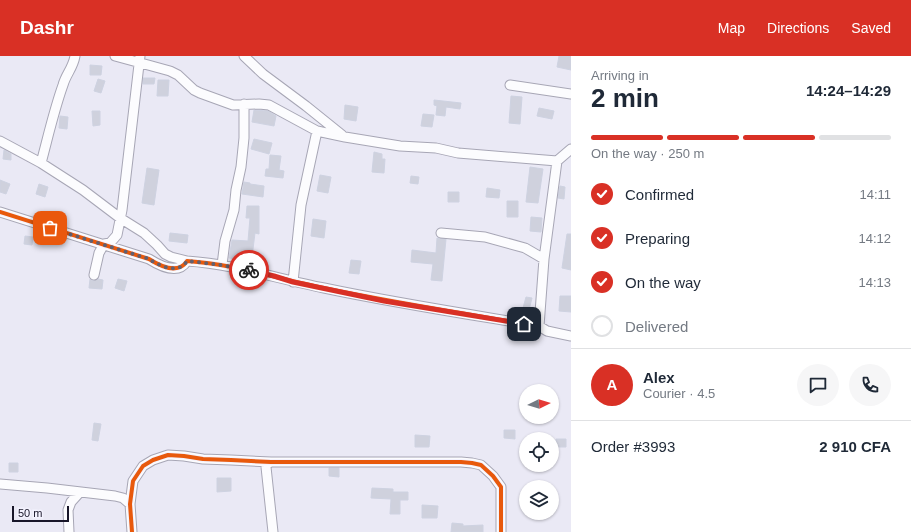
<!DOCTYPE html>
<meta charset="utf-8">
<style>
:root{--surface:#fff;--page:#f6f6f7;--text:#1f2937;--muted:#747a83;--line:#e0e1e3;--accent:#d93025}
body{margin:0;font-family:Arial,sans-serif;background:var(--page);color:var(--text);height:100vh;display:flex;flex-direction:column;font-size:15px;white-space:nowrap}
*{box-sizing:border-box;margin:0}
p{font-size:13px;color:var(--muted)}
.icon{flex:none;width:22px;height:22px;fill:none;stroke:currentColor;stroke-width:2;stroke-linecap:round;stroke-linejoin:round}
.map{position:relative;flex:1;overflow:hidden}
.details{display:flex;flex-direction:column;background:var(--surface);width:340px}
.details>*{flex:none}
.needle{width:26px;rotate:85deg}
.tools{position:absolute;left:519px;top:328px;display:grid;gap:8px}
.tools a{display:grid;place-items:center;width:40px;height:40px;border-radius:50%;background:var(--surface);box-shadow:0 1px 3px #0004;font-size:20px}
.scale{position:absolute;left:12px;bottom:10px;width:57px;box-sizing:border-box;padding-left:4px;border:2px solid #181629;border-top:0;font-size:11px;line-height:14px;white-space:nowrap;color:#181629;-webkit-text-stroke:3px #f3f2fe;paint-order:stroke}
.pin{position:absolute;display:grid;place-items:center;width:34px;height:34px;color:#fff;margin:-17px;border-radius:8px;box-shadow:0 2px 6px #0006}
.courier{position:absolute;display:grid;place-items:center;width:40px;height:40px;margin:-20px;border:3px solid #d93025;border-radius:50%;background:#fff;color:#222;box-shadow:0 1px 5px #0007}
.head em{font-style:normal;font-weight:700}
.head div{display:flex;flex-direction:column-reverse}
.head{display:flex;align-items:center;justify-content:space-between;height:68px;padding:0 20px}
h1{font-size:26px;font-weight:700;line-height:30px}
.bar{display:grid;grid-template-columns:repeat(4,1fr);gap:6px 4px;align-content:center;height:48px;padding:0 20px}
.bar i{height:5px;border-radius:3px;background:var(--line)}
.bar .current{background:var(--accent)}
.bar p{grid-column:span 4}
.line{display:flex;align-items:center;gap:10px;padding:0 20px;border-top:1px solid var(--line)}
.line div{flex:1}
.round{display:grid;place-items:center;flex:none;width:42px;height:42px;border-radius:21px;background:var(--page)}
ol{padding:0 20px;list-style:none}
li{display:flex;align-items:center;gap:12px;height:44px}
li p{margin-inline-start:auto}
li .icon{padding:4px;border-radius:50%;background:var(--accent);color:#fff;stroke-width:4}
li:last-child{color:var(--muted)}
li i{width:22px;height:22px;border:2px solid var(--line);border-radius:50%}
header{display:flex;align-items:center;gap:24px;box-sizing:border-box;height:56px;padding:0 20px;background:var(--accent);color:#fff}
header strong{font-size:19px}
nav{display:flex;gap:22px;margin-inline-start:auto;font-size:14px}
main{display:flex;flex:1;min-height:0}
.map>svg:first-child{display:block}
.building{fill:#cfd1dd;stroke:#ced2e1}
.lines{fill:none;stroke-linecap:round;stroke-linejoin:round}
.minor-casing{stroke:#a7a6b5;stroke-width:11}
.minor{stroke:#fcfcfe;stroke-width:9}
.cycleway-casing{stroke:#f3f2fe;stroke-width:6}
.cycleway{stroke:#e8590c;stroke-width:4}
.done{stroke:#626070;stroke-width:4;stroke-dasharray:0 7.2}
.route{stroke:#d93025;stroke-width:5}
</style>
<header>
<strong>Dashr</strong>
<nav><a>Map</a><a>Directions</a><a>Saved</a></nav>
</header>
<main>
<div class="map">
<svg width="571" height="476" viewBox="0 0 571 476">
<rect width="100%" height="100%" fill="#eae9f5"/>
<path class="building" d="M559,0H571V14L557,11Z
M90,9L102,10L101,19H90Z
M143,22H155L154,28H143Z
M98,23L105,25L101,37L94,35Z
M158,24H169L168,40H157Z
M511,40L522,41L520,68L509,67Z
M434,44L461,47L460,53L446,51L445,60L436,59L437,50L434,49Z
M345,49L358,51L356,65L344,63Z
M539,52L554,55L552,63L537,60Z
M254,54L268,55L276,60L274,70L252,66Z
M92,55H100V69L93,70Z
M423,58L434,59L432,71L421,70Z
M60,60L68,61L67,73L59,72Z
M254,83L272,87L269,98L251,93Z
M4,94L11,98V104L3,103Z
M374,96L382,98V103H385L384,117L372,116Z
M270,99L281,100L279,114L284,115L283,122L265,120L266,113H269Z
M530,111L543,113L538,147L526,146Z
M147,112L159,114L154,149L142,147Z
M320,119L331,121L328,137L317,135Z
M411,120L419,121L418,128L410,127Z
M0,124L10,128L6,138L0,136Z
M244,126L250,127V128L264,130L263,141L242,138Z
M39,128L48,131L45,141L36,138Z
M560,130L565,131L564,143L558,142Z
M487,132L500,134L499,142L486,141Z
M448,136H459V146H448Z
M507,145H518V161H507Z
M247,150H259V178L255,177L251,209L245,208V204L229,202L232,184L248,185L250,162H246Z
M531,161L542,162L541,176L530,175Z
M313,163L326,165L324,182L311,180Z
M170,177L188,179L187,187L169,185Z
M567,178H571V214L562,212Z
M25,180L33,181L32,189L24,188Z
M437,182L446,183L442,225L431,224L433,208L411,206L412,194L436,197Z
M351,204L361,205L359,218L349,217Z
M90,223L93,225L98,223L103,224L102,233L89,232Z
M118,223L127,225L124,235L115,232Z
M560,240H571V256L559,255Z
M526,241L532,242L529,254L523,252Z
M94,367L101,368L98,385L92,384Z
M504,374H515V383L504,382Z
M415,379L430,380L429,391H415Z
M556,383H566V391H556Z
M9,407H18V416H9Z
M329,412H339V421L329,420Z
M217,422H231V435L217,436Z
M372,432L393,433V436H408V444H400V458H390L391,443L371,442Z
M422,449L438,450L437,462H422Z
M452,467L463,468V470L483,469V476H451Z"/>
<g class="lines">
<g class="minor-casing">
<path id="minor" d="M115,0L170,15L178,19L194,34L200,37L233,49L259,48L269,49L317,75L345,81L400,90L436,92L458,97L557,105
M244,0L263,18L306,50L342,79
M510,29L571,38
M0,85L41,107L83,134L120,162L144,177L157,189L165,198L171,201L187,205
M571,93L557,105L544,203L539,270L547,275L571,280
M41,107C48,81 54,54 63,29C66,18 73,12 75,0
M0,156L149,203C160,210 178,219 187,205C234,208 278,223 324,232C395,247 467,258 539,270
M441,177L485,181L525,192L544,203
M222,209L225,185L234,154L236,134L241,111L244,82V48
M94,219L99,197L104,188L110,187L117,179L122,154L140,0
M293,226L301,149L317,75
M271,406L267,408L266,411L273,476
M0,428L47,432L115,440L123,442L130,448
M69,476L68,454L71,446L80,436
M132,476L130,448L133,425L143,410L153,404L168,399L184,400L203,403L231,404L271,406H461L472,407L481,409L493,420L501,431V476"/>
</g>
<use href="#minor" class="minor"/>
<g class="cycleway-casing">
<path id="cycleway" d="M0,156L149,203C160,210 178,219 187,205C234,208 278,223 324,232C395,247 467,258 539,270
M132,476L130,448L133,425L143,410L153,404L168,399L184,400L203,403L231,404L271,406H461L472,407L481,409L493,420L501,431V476"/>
</g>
<use href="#cycleway" class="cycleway"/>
</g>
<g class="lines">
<path class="done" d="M50,172L149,203C160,210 178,219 187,205L214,208L249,214"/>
<path class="route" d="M249,214L274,220L293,226L384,245L524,268"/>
</g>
</svg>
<div class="tools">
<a><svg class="needle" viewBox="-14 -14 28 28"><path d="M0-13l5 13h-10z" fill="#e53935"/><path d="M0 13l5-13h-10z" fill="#747a83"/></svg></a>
<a><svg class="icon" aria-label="locate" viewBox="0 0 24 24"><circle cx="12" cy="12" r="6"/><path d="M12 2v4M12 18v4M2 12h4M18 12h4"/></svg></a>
<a><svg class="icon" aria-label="layers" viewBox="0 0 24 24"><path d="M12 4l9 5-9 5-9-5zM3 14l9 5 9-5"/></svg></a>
</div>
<div class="scale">50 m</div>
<div class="pin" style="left:50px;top:172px;background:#ea580c"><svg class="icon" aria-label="bag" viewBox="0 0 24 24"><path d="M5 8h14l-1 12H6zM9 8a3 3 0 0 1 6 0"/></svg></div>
<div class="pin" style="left:524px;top:268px;background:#1f2937"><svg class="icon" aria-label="home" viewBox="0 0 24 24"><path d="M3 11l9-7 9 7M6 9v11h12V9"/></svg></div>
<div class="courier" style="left:249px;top:214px"><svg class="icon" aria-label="bike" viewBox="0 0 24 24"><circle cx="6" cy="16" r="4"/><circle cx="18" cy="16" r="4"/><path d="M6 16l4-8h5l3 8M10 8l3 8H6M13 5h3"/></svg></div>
</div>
<section class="details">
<div class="head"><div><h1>2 min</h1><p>Arriving in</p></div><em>14:24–14:29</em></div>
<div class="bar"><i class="current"></i><i class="current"></i><i class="current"></i><i></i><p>On the way · 250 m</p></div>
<ol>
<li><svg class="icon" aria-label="check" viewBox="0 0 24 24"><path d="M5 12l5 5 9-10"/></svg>Confirmed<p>14:11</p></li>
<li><svg class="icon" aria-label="check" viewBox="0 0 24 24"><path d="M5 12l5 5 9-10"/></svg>Preparing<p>14:12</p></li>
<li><svg class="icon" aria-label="check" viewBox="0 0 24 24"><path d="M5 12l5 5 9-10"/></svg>On the way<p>14:13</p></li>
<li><i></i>Delivered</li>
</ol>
<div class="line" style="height:72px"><b class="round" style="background:var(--accent);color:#fff">A</b><div><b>Alex</b><p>Courier · 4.5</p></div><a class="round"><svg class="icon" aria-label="chat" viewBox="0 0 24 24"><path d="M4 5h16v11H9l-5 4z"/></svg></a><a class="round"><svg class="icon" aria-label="phone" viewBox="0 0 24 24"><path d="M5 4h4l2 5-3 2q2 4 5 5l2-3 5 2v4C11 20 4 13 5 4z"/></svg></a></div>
<div class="line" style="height:52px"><div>Order #3993</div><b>2 910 CFA</b></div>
</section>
</main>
